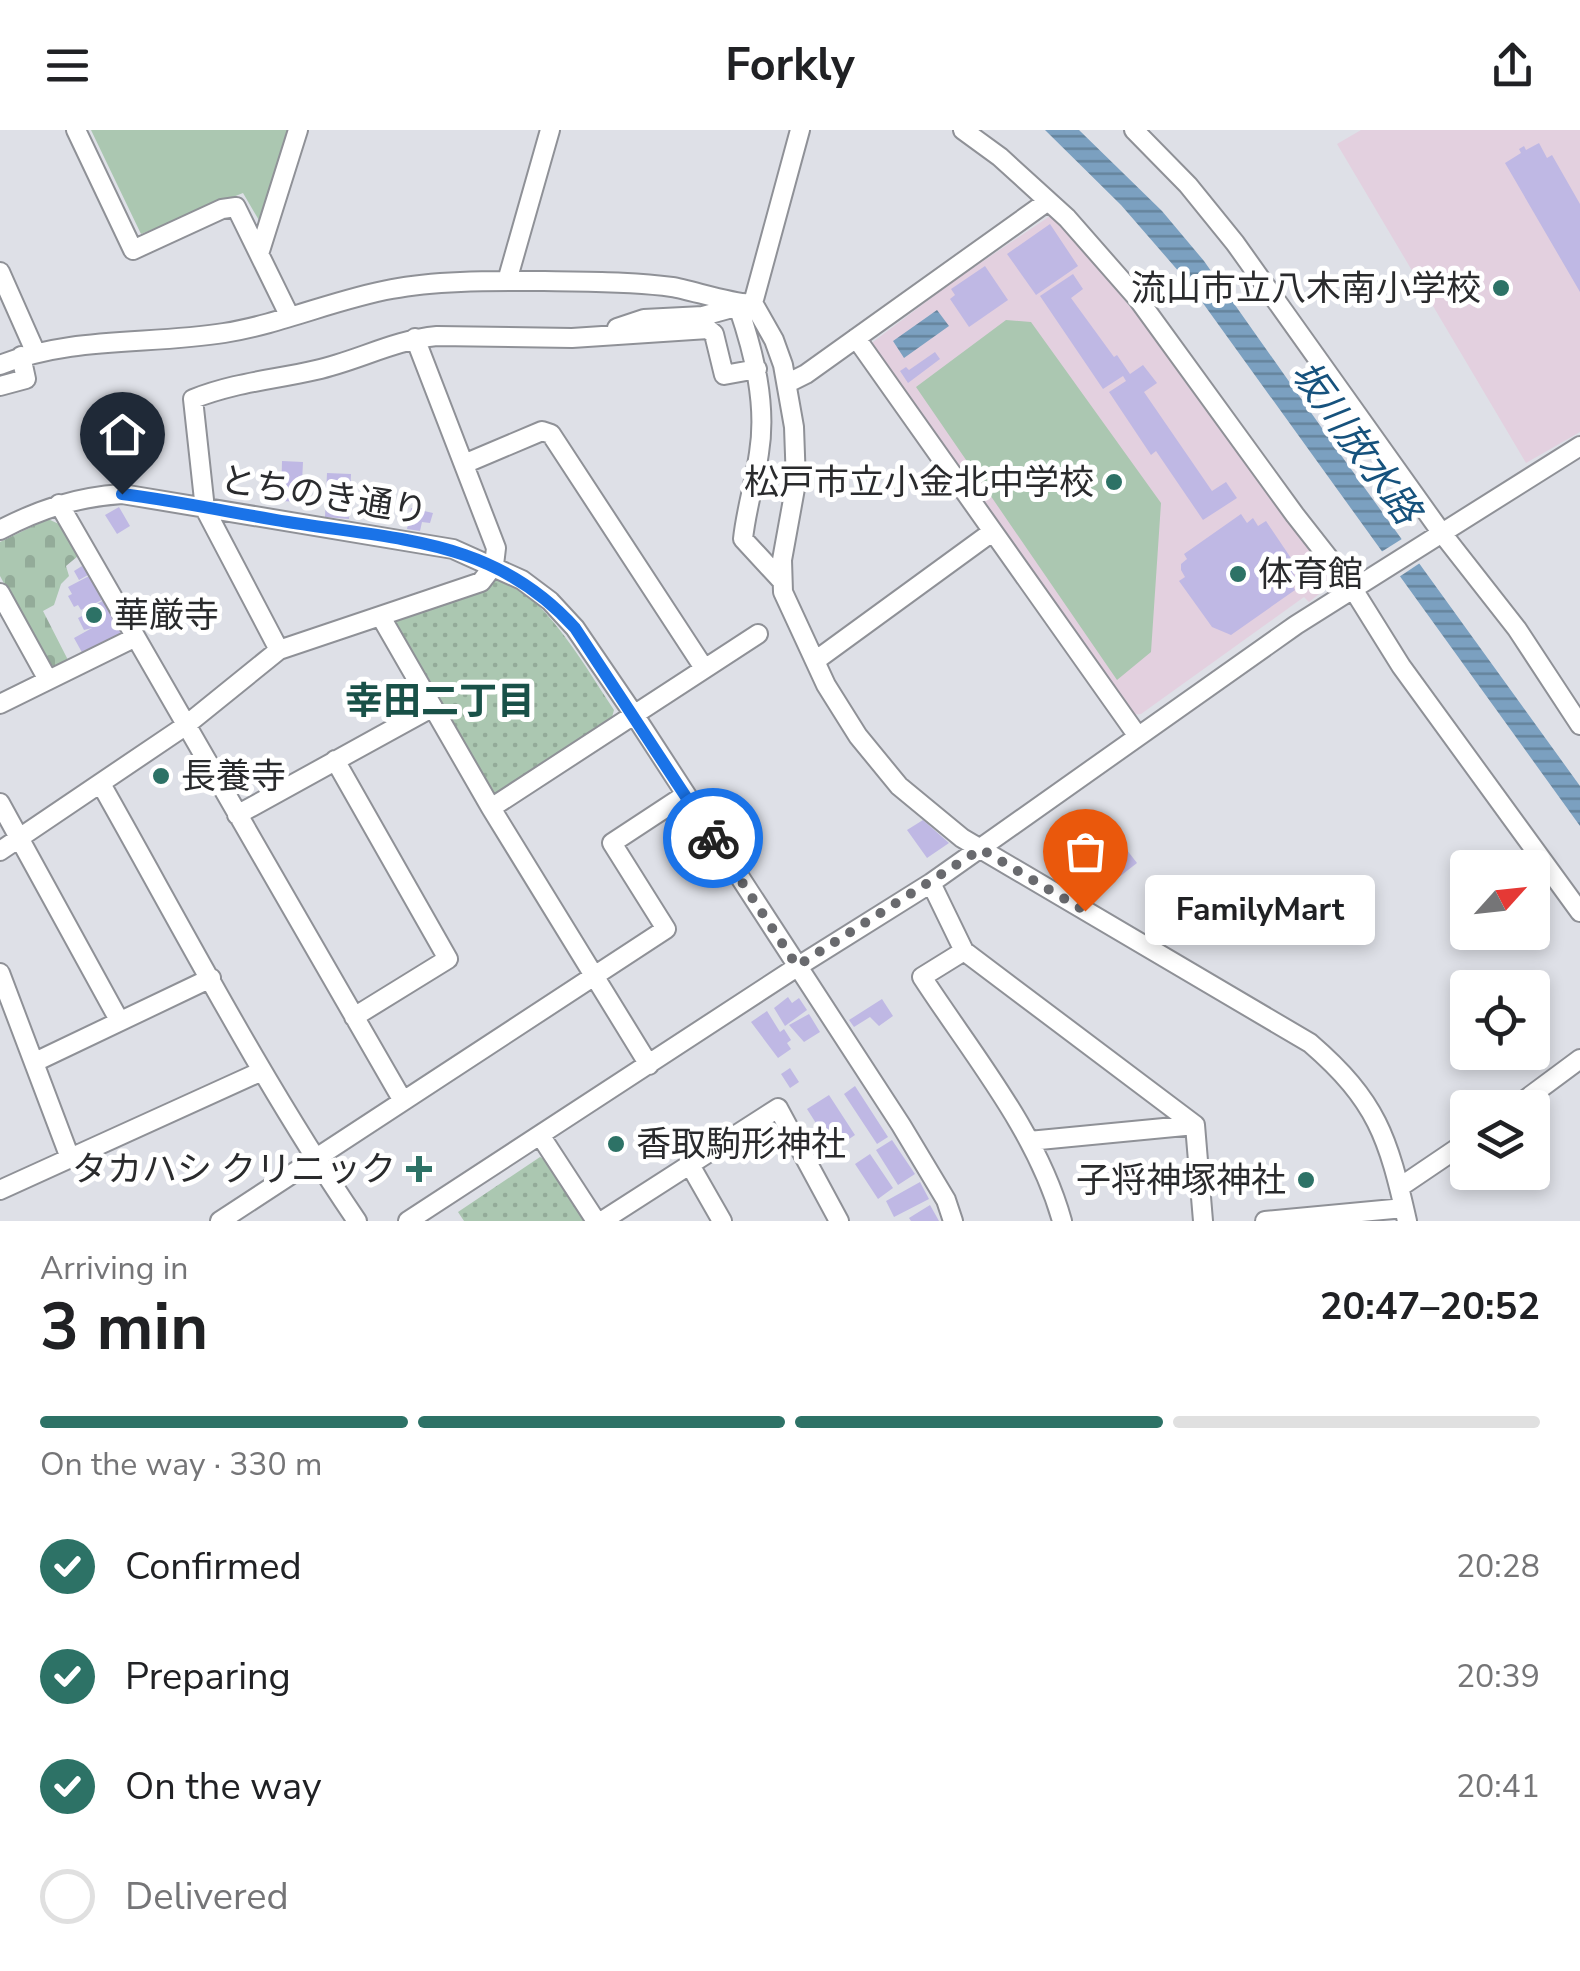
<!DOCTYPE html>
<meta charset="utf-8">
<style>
:root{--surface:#fff;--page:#f2f2f2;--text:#202124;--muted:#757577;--line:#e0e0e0;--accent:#2d7266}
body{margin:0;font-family:"Nunito Sans","Noto Sans JP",sans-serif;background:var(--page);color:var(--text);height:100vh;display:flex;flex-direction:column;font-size:38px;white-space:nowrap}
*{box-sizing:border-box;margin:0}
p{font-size:32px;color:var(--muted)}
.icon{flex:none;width:55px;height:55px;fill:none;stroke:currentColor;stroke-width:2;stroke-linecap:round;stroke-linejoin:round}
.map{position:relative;height:1091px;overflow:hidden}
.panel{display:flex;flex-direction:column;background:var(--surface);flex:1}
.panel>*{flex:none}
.needle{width:65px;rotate:63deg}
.tools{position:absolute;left:1450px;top:720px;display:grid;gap:20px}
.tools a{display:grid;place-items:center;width:100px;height:100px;border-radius:10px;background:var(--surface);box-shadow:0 5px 15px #0003;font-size:50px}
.pin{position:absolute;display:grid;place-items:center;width:85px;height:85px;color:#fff;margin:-102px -42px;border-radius:50% 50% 50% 0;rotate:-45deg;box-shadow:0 0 10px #0007}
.pin .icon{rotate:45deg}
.courier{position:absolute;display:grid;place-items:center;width:100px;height:100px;margin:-50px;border:8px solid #1a73e8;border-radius:50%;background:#fff;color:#222;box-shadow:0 2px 12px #0007}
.bubble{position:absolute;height:70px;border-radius:10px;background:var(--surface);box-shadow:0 5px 15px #0003;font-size:32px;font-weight:700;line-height:70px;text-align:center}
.headline em{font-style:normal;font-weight:700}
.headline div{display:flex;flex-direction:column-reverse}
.headline{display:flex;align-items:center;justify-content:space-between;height:170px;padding:0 40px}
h1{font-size:65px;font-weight:700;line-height:75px}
.bar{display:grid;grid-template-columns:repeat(4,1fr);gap:15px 10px;align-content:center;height:120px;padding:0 40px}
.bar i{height:12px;border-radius:8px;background:var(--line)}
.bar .active{background:var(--accent)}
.bar p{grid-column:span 4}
ol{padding:0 40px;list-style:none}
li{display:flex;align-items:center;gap:30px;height:110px}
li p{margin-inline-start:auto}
li .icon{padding:10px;border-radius:50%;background:var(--accent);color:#fff;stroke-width:4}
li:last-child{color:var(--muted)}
li i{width:55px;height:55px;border:5px solid var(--line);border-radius:50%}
header{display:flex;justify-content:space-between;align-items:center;height:130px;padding:0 40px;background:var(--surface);font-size:45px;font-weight:700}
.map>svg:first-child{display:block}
.education{fill:#e3d0df}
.grass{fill:#abc7b1}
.cemetery{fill:url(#cemetery-stones)}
.park{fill:url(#park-dots)}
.water{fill:url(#water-rules)}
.pier{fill:#dee0e7}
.building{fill:#bfb8e4}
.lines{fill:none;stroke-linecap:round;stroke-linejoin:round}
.minor-casing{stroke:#8f9197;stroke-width:22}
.minor{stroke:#fff;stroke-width:18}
.done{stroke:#696a6e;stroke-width:10;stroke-dasharray:0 18}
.route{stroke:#1a73e8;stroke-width:12}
.poi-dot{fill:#2d7266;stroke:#fff;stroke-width:4}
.labels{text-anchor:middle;stroke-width:10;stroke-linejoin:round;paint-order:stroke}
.poi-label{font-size:35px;fill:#2a2b2d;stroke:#fff;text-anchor:end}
.street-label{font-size:35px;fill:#2a2b2d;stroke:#fff}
.water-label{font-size:38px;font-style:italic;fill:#16527d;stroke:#fff}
.neighbourhood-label{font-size:38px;font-weight:bold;fill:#195148;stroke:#fff}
</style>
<header><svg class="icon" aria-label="menu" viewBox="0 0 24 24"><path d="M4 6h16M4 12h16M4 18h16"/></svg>Forkly<svg class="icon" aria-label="share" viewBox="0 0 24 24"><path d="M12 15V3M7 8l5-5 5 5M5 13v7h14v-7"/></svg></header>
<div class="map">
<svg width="1580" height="1091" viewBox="0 0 1580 1091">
<defs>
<pattern id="cemetery-stones" width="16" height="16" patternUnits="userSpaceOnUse" patternTransform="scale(2.5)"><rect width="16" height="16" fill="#abc7b1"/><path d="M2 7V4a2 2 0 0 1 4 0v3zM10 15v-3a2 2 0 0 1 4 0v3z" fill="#93ab99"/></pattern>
<pattern id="park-dots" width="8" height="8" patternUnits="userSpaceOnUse" patternTransform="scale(2.5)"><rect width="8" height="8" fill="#abc7b1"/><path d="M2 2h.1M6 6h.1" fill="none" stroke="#93ab99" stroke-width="1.8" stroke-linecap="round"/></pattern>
<pattern id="water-rules" width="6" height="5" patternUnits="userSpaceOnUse" patternTransform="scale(2.5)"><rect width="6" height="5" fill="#7ba0c0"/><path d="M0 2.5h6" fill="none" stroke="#65839c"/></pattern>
</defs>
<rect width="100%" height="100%" fill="#dee0e7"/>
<path class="education" d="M1361,0H1580V302L1526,333L1337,14Z
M1050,86L1083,120L1150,201L1187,255L1338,449L1309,472L1304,467L1141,584L1130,585L869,215L955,150Z"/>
<path class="grass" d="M91,0H289L260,92L243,63L141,104Z
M1006,190L1031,192L1161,373L1151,522L1117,550L916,257Z"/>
<path class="cemetery" d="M48,389L61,395L78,426L66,436L69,446L61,454L54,475L43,481L68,530L55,537L47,533L0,446V412Z"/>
<path class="park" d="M504,445C553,480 582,531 614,580L611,591L494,666L386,489L482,456Z
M540,1027L550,1032L586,1091H464L458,1082Z"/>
<path class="water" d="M1045,0H1079L1162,81L1204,131L1331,311L1342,308L1345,313L1338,321L1580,656V696L1187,151L1121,75Z
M937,180L949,196L904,228L893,211Z"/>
<path class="pier" d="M1405,407L1423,431L1396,449L1378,424Z"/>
<path class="building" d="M1539,13L1547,28L1552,25L1580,74V162L1505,33L1521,23L1519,19L1524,16L1526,20Z
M1050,94L1078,136L1036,165L1007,124Z
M985,136L1008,170L969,197L950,169L955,165L951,159Z
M1073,144L1083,159L1071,168L1114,227L1117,225L1130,244L1143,235L1157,253L1144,262L1212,361L1226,352L1237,368L1203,390L1156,321L1151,325L1109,262L1126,251L1123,246L1103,259L1040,166Z
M935,222L940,229L908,253L900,241L906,237L909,240Z
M282,331L303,332L301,372L281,371Z
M327,343L351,344L349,389L325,387Z
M119,377L130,396L117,404L105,385Z
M411,378L433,383L430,393L422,392L420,401L407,399Z
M1241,384L1247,393L1253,388L1258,396L1266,391L1297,437L1292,441L1296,448L1290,452L1295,460L1231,505L1212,497L1179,451L1185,447L1181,440V434L1187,429L1184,424Z
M82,436L88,445L79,450L74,441Z
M89,446L102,470L81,480L78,475L74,477L68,466L72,464L68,457Z
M104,470L121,499L120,506L84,526L74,508L92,498L84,500L78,488L84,485L83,482Z
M923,690L949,713L927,728L907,700Z
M1123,715L1137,733L1096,765L1081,747Z
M788,867L792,873L799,868L807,880L785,896L774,878Z
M882,869L893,886L879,896L870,887L854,897L849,890Z
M767,881L780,902L784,899L791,910L787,913L791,919L778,928L751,892Z
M809,884L820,902L804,912L789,895Z
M790,938L799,952L790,958L781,944Z
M855,956L888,1007L877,1014L844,964Z
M829,965L855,1005L833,1020L807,979Z
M892,1010L915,1044L898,1055L876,1020Z
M870,1024L893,1058L878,1069L855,1034Z
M920,1052L929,1069L894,1087L886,1071Z
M930,1075L939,1091H911L909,1088Z"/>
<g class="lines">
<g class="minor-casing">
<path id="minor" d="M76,0L133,120L222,79L236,77L289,185
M963,0L1000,27L1067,88L1138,169L1295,385L1353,459L1401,536L1580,782
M1134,0L1188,55L1235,113L1441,402L1517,499L1580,595
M259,124L298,0
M0,142L35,221
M507,151L550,0
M753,173L800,0
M738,176C754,223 767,274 759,323C755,352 746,380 743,409L780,449
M617,198L644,189L703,186L743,175
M856,208L1137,605
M0,235C71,206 149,215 224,203C281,194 336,169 392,159C437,150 498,151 544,151C586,152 630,151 672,157C691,160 740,176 753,173L774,210L783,235L794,297L796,353L782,430L783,462L826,555L858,606L899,656L962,708L1310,913C1377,971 1388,1007 1407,1091
M788,253L806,244L1048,71
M0,256L26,249L21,226
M464,334L542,301L551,304L704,538
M59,374L403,971
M0,400C40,379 77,367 122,364L453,419L522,450L550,471L575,498L635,586L901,995L946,1070L953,1091
M0,463L48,550
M381,487L491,678L649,935
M279,520L205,379L193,269C236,252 273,250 316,240C357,231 394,210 437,206L572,208L708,199L714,204L724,245L757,239
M815,531L992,402
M0,574L134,508
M335,630L448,829L354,887
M101,654C184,801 262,952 357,1091
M0,673L119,890
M491,678L758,504
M237,685L433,577
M0,721L185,596L279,520L481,452L494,435L496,418L415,208
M931,753L964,821L1195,995L1203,1091
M964,821L922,847C972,924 1037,1001 1062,1091
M0,843L70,1028
M35,932L211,848
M1514,978L1580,929
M540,1005L596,1091
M1029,1011L1195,995
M690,1035L722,1091
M1400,1057L1468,1011
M0,1060L262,941
M220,1091L666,799L612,713L685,665
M408,1091L797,837L931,753L1296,495L1580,316
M602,1091L778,978L839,1091
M1265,1091L1404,1078"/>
</g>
<use href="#minor" class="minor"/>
</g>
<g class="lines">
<path class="done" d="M713,708L797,836L981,719L1085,781"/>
<path class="route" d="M122,364C178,371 233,383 288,392C399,410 495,409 575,498L713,708"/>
</g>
<g class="poi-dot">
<circle cx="1501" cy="158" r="10"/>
<circle cx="1114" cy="352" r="10"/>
<circle cx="1238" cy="444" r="10"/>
<circle cx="94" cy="485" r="10"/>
<circle cx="161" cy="646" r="10"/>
<circle cx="616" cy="1014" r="10"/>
<path d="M414 1024h10v10h10v10h-10v10h-10v-10h-10v-10h10z"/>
<circle cx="1306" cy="1050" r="10"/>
</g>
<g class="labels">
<g class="poi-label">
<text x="1481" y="170">流山市立八木南小学校</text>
<text x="1094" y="364">松戸市立小金北中学校</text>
<text x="1258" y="456" text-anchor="start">体育館</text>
<text x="114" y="497" text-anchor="start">華厳寺</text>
<text x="181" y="658" text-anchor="start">長養寺</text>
<text x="636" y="1026" text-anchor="start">香取駒形神社</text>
<text x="396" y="1051">タカハシ クリニック</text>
<text x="1286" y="1062">子将神塚神社</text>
</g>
<g class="street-label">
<text transform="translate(324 365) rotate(9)" y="12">とちのき通り</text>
</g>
<g class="water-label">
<text transform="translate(1356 312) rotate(54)" y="13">坂川放水路</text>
</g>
<g class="neighbourhood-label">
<text x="440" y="584">幸田二丁目</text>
</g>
</g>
</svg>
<div class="tools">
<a><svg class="needle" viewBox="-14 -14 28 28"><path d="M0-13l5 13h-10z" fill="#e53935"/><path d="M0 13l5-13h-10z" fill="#757577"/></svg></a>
<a><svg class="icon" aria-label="locate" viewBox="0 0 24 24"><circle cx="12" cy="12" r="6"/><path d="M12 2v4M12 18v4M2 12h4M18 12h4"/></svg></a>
<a><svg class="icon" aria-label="layers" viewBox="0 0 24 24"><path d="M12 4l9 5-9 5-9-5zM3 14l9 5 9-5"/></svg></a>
</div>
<div class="pin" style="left:1085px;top:781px;background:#ea580c"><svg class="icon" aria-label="bag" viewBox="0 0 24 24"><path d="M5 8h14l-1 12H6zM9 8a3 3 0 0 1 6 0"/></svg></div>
<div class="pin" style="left:122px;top:364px;background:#1f2937"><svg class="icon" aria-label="home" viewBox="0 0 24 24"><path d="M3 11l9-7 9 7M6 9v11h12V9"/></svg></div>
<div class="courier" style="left:713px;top:708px"><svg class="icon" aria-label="bike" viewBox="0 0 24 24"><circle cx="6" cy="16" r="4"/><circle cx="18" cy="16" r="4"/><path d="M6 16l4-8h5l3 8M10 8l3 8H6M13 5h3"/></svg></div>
<div class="bubble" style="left:1145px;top:745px;width:230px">FamilyMart</div>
</div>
<section class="panel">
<div class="headline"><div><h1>3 min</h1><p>Arriving in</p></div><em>20:47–20:52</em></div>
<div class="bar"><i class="active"></i><i class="active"></i><i class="active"></i><i></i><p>On the way · 330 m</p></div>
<ol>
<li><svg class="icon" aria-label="check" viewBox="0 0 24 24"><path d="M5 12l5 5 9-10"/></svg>Confirmed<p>20:28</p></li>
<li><svg class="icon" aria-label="check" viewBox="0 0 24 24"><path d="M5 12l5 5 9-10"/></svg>Preparing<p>20:39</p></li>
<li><svg class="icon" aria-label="check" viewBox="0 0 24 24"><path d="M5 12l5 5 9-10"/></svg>On the way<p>20:41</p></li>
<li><i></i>Delivered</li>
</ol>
</section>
